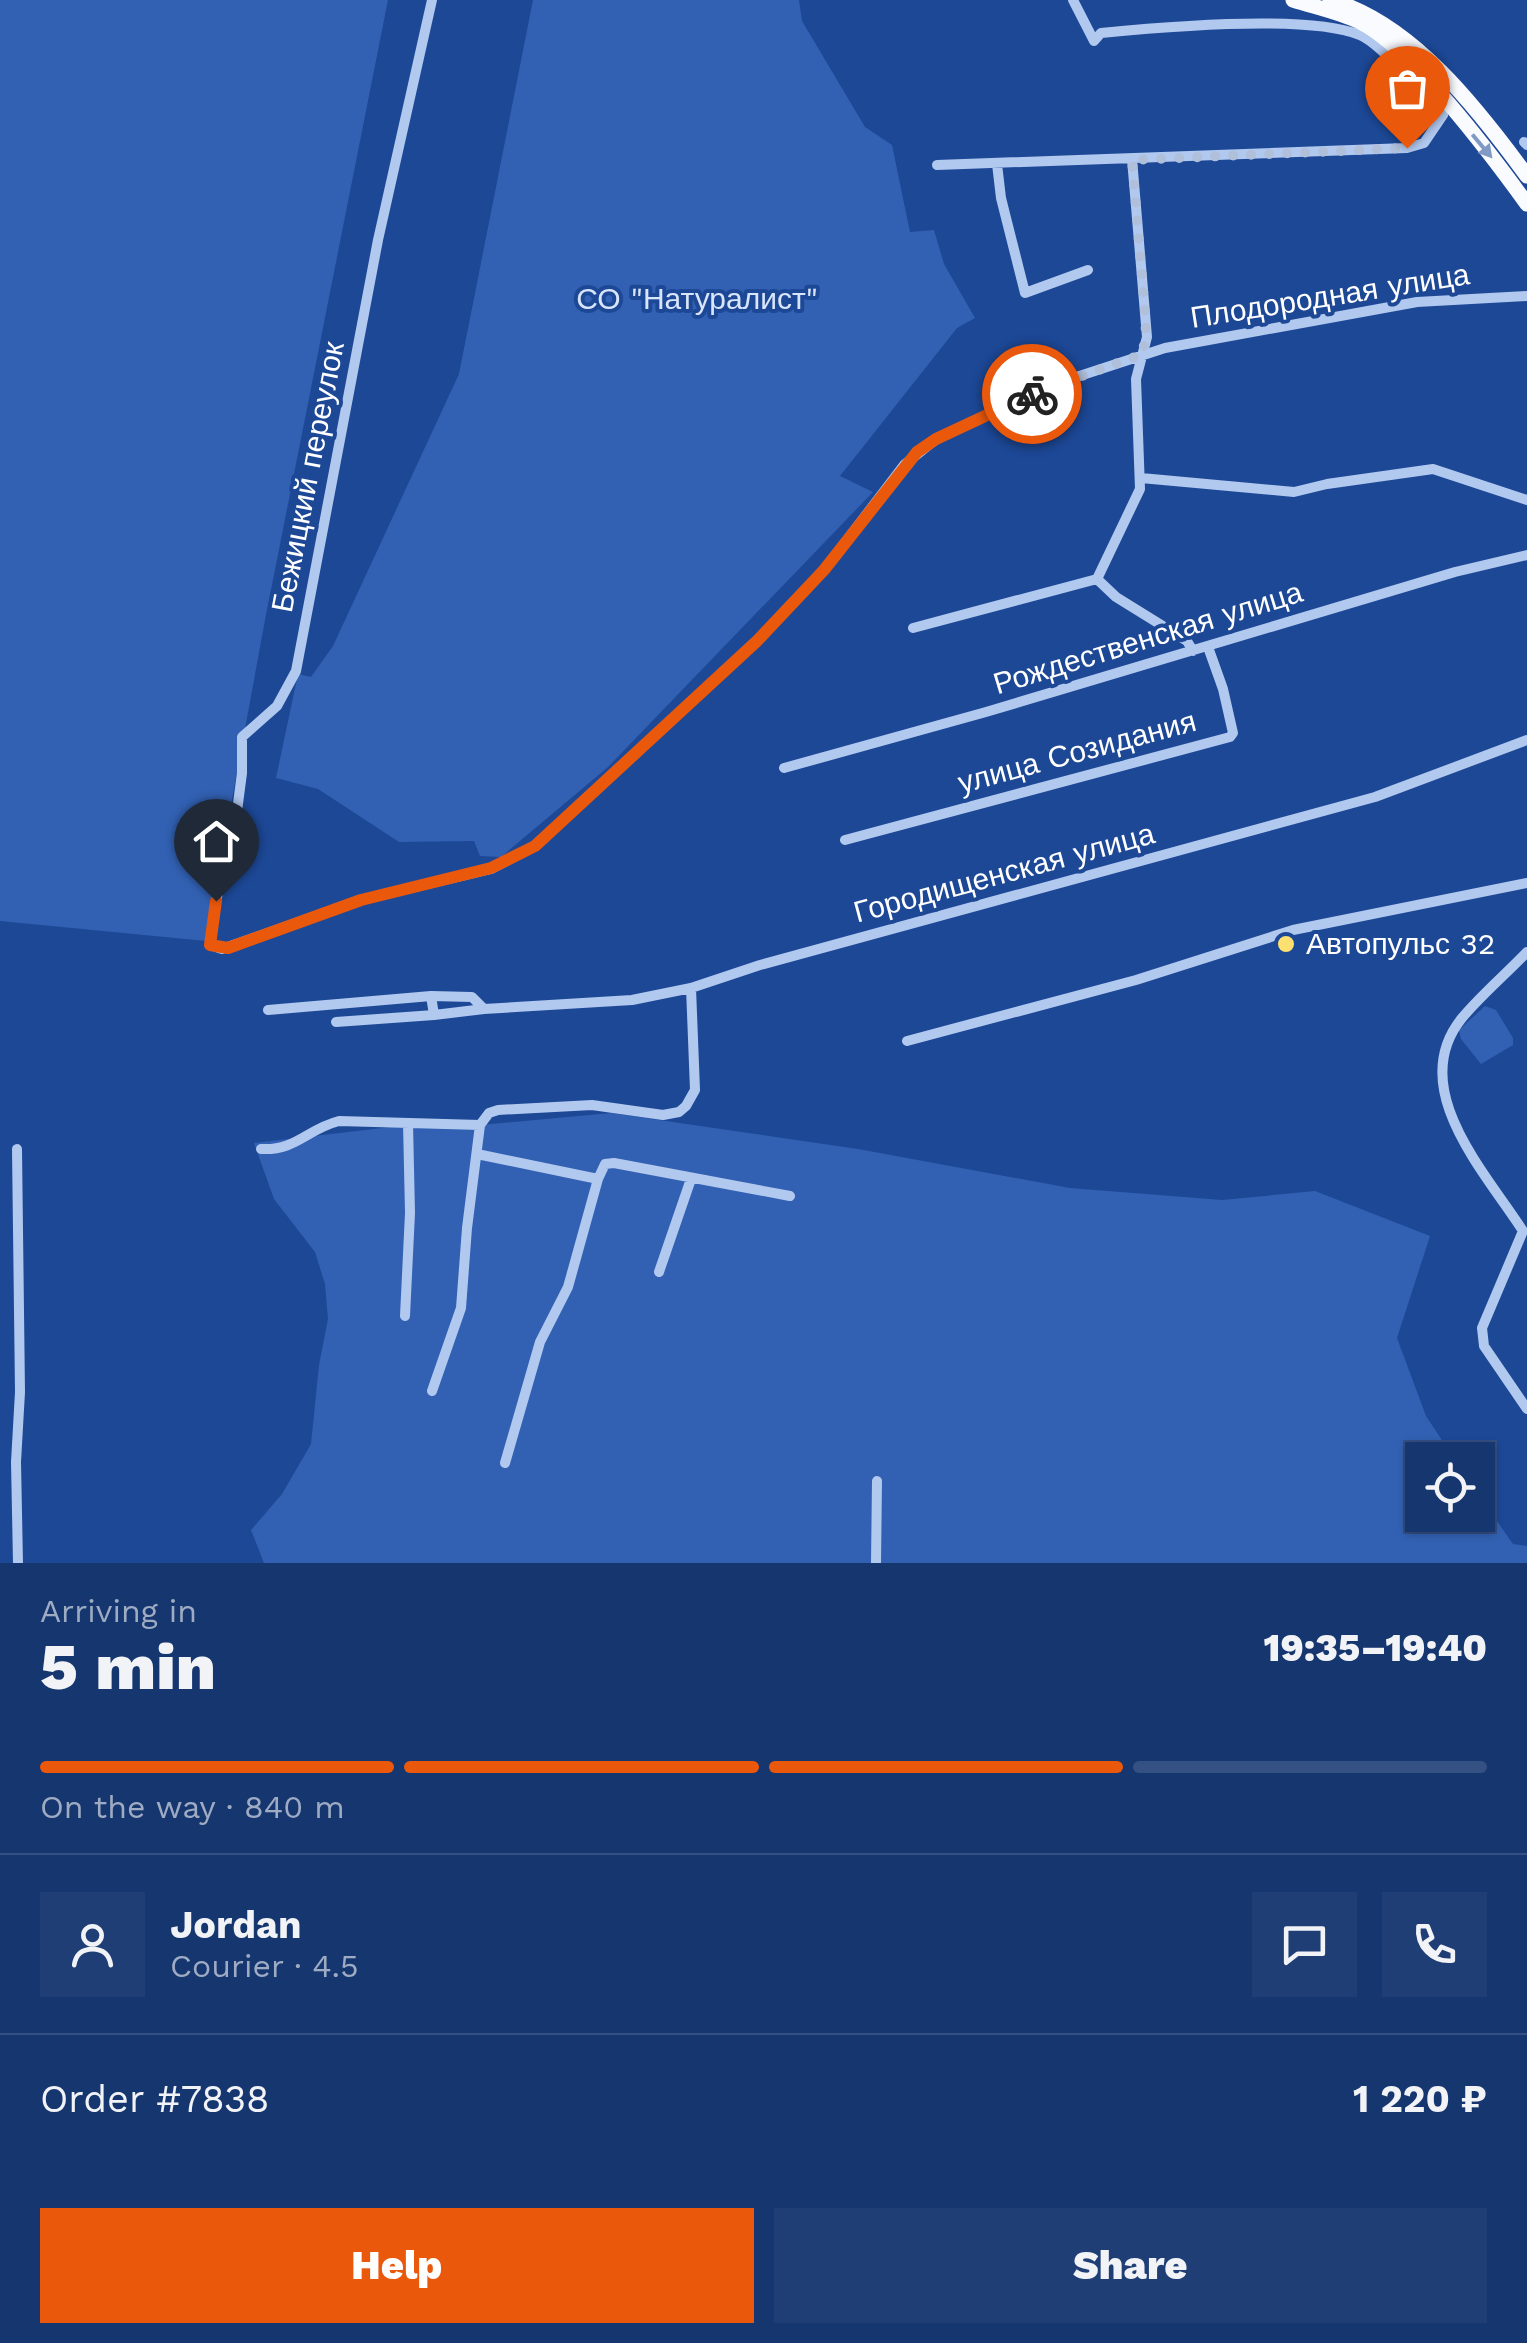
<!DOCTYPE html>
<meta charset="utf-8">
<style>
:root{--surface:#163670;--page:#1f3e75;--text:#f1f3f6;--muted:#9eabc3;--line:#355083;--accent:#ea580c}
body{margin:0;font-family:"Work Sans",sans-serif;background:var(--page);color:var(--text);height:100vh;display:flex;flex-direction:column;font-size:38px;white-space:nowrap}
*{box-sizing:border-box;margin:0}
p{font-size:32px;color:var(--muted)}
.icon{flex:none;width:55px;height:55px;fill:none;stroke:currentColor;stroke-width:2;stroke-linecap:round;stroke-linejoin:round}
.map{position:relative;height:1563px;overflow:hidden}
.sheet{display:flex;flex-direction:column;background:var(--surface);flex:1}
.sheet>*{flex:none}
.controls{position:absolute;left:1405px;top:1442px;display:grid;gap:20px}
.controls a{display:grid;place-items:center;width:90px;height:90px;border-radius:0px;background:var(--surface);box-shadow:0 2px 8px #0004,0 0 0 2px var(--line);font-size:50px}
.pin{position:absolute;display:grid;place-items:center;width:85px;height:85px;color:#fff;margin:-102px -42px;border-radius:50% 50% 50% 0;rotate:-45deg;box-shadow:0 0 10px #0007}
.pin .icon{rotate:45deg}
.courier{position:absolute;display:grid;place-items:center;width:100px;height:100px;margin:-50px;border:8px solid #ea580c;border-radius:50%;background:#fff;color:#222;box-shadow:0 2px 12px #0007}
.summary em{font-style:normal;font-weight:800}
.summary div{display:flex;flex-direction:column-reverse}
.summary{display:flex;align-items:center;justify-content:space-between;height:170px;padding:0 40px}
h1{font-size:65px;font-weight:800;line-height:75px}
.bar{display:grid;grid-template-columns:repeat(4,1fr);gap:15px 10px;align-content:center;height:120px;padding:0 40px}
.bar i{height:12px;border-radius:8px;background:var(--line)}
.bar .current{background:var(--accent)}
.bar p{grid-column:span 4}
.line{display:flex;align-items:center;gap:25px;padding:0 40px;border-top:2px solid var(--line)}
.line div{flex:1}
.round{display:grid;place-items:center;flex:none;width:105px;height:105px;border-radius:0px;background:var(--page)}
.primary-button{display:flex;gap:20px;margin-top:auto;padding:20px 40px}
.primary-button a{flex:1;height:115px;border-radius:0px;background:var(--accent);color:#fff;font-size:40px;font-weight:800;line-height:115px;text-align:center}
.primary-button a+a{background:var(--page);color:var(--text)}
.map>svg:first-child{display:block}
.green{fill:#3261b3}
.lines{fill:none;stroke-linecap:round;stroke-linejoin:round}
.minor{stroke:#b1c8ef;stroke-width:10}
.primary{stroke:#f9fbff;stroke-width:15}
.oneway{fill:#8099c5}
.done{stroke:#b0bfda;stroke-width:10;stroke-dasharray:0 18}
.route{stroke:#ea580c;stroke-width:12}
.poi-dot{fill:#fee070;stroke:#1d4896;stroke-width:4}
.labels{text-anchor:middle;stroke-width:8;stroke-linejoin:round;paint-order:stroke}
.street-label{font-size:30px;fill:#fff;stroke:#1d4896}
.park-label{font-size:30px;fill:#d8e5fb;stroke:#1d4896}
.poi-label{font-size:30px;fill:#fff;stroke:#1d4896;text-anchor:start}
</style>
<div class="map">
<svg width="1527" height="1563" viewBox="0 0 1527 1563">
<rect width="100%" height="100%" fill="#1d4896"/>
<path class="green" d="M0,0H388L265,620L206,941L0,921Z
M533,0H799L802,21L865,127L892,145L910,232L934,230L944,264L975,318L957,328L840,476L873,492L608,767L501,857L480,856L474,841L399,842L318,789L276,778L298,674L311,677L333,646L459,374Z
M1485,1006L1496,1010L1513,1038V1045L1481,1064L1461,1039L1459,1030Z
M611,1113L858,1149L1070,1188L1222,1200L1315,1191L1430,1236L1397,1338L1426,1416L1455,1460H1422V1515H1478V1494L1513,1544L1527,1546V1563H264L251,1530L282,1494L311,1444L319,1365L328,1319L325,1284L315,1252L274,1199L254,1143L408,1125H480Z"/>
<g class="lines">
<path class="minor" d="M432,0L378,240L296,671L277,706L242,737V773L234,834L216,901L210,945L222,949L361,900L491,869L535,846L757,641L824,570L904,465L936,439L1055,384L1165,348L1417,302L1527,296
M1524,142L1527,145
M997,164L1001,198L1025,293L1088,270
M937,165L1407,148L1424,143L1443,115C1424,96 1382,44 1360,35C1307,14 1162,27 1101,33L1094,41L1073,0
M1141,478L1294,492L1327,484L1433,469L1527,500
M1097,579L1140,489L1136,379L1147,337L1132,159
M1097,579L1116,597L1187,641L1193,651
M913,628L1097,579
M784,768L986,712L1455,572L1527,555
M845,840L1230,737L1233,733L1223,689L1208,647
M1527,952C1506,974 1481,995 1462,1018C1405,1088 1486,1173 1523,1231L1482,1328L1484,1346L1527,1409
M484,1009L472,997L431,996L434,1015L484,1009L632,1000L691,988L760,965L1375,797L1527,740
M268,1010L431,996
M336,1022L434,1015
M907,1041L1136,980L1293,930L1527,883
M17,1149L20,1392L16,1462L18,1563
M261,1149C296,1151 307,1129 339,1121L480,1125
M477,1154L598,1179L605,1164L614,1163L790,1196
M659,1272L691,1179
M405,1316L410,1213L408,1123
M432,1391L461,1308L467,1228L480,1125L489,1113L498,1110L592,1105L663,1115L679,1112L686,1106L695,1090L691,988
M505,1463L540,1342L568,1287L598,1179
M876,1563L877,1481"/>
<path class="primary" d="M1293,0C1315,7 1339,12 1360,22C1410,46 1493,157 1527,204
M1330,0C1411,22 1478,109 1527,176"/>
</g>
<defs><path id="oneway-solid" d="M-6-.8H1V-3.2L6.5 0L1 3.2V.8H-6Z" transform="scale(2.5)"/></defs>
<use class="oneway" href="#oneway-solid" transform="translate(1482 146) rotate(50)"/>
<g class="lines">
<path class="done" d="M1032,394L1143,354L1146,324L1132,160L1407,148"/>
<path class="route" d="M216,901L210,945L228,948L361,900L491,868L535,846L757,641L824,570L917,452L936,439L1032,394"/>
</g>
<circle class="poi-dot" cx="1286" cy="944" r="10"/>
<g class="labels">
<g class="street-label">
<text transform="translate(1330 296) rotate(-9)" y="10">Плодородная улица</text>
<text transform="translate(308 477) rotate(-79)" y="10">Бежицкий переулок</text>
<text transform="translate(1148 638) rotate(-17)" y="10">Рождественская улица</text>
<text transform="translate(1077 752) rotate(-15)" y="10">улица Созидания</text>
<text transform="translate(1004 873) rotate(-15)" y="10">Городищенская улица</text>
</g>
<g class="park-label">
<text x="697" y="309">СО "Натуралист"</text>
</g>
<g class="poi-label">
<text x="1306" y="954">Автопульс 32</text>
</g>
</g>
</svg>
<div class="controls">
<a><svg class="icon" aria-label="locate" viewBox="0 0 24 24"><circle cx="12" cy="12" r="6"/><path d="M12 2v4M12 18v4M2 12h4M18 12h4"/></svg></a>
</div>
<div class="pin" style="left:1407px;top:148px;background:#ea580c"><svg class="icon" aria-label="bag" viewBox="0 0 24 24"><path d="M5 8h14l-1 12H6zM9 8a3 3 0 0 1 6 0"/></svg></div>
<div class="pin" style="left:216px;top:901px;background:#1f2937"><svg class="icon" aria-label="home" viewBox="0 0 24 24"><path d="M3 11l9-7 9 7M6 9v11h12V9"/></svg></div>
<div class="courier" style="left:1032px;top:394px"><svg class="icon" aria-label="bike" viewBox="0 0 24 24"><circle cx="6" cy="16" r="4"/><circle cx="18" cy="16" r="4"/><path d="M6 16l4-8h5l3 8M10 8l3 8H6M13 5h3"/></svg></div>
</div>
<section class="sheet">
<div class="summary"><div><h1>5 min</h1><p>Arriving in</p></div><em>19:35–19:40</em></div>
<div class="bar"><i class="current"></i><i class="current"></i><i class="current"></i><i></i><p>On the way · 840 m</p></div>
<div class="line" style="height:180px"><a class="round"><svg class="icon" aria-label="person" viewBox="0 0 24 24"><circle cx="12" cy="8" r="4"/><path d="M4 21q1-7 8-7t8 7"/></svg></a><div><b>Jordan</b><p>Courier · 4.5</p></div><a class="round"><svg class="icon" aria-label="chat" viewBox="0 0 24 24"><path d="M4 5h16v11H9l-5 4z"/></svg></a><a class="round"><svg class="icon" aria-label="phone" viewBox="0 0 24 24"><path d="M5 4h4l2 5-3 2q2 4 5 5l2-3 5 2v4C11 20 4 13 5 4z"/></svg></a></div>
<div class="line" style="height:130px"><div>Order #7838</div><b>1 220 ₽</b></div>
<div class="primary-button"><a>Help</a><a>Share</a></div>
</section>
